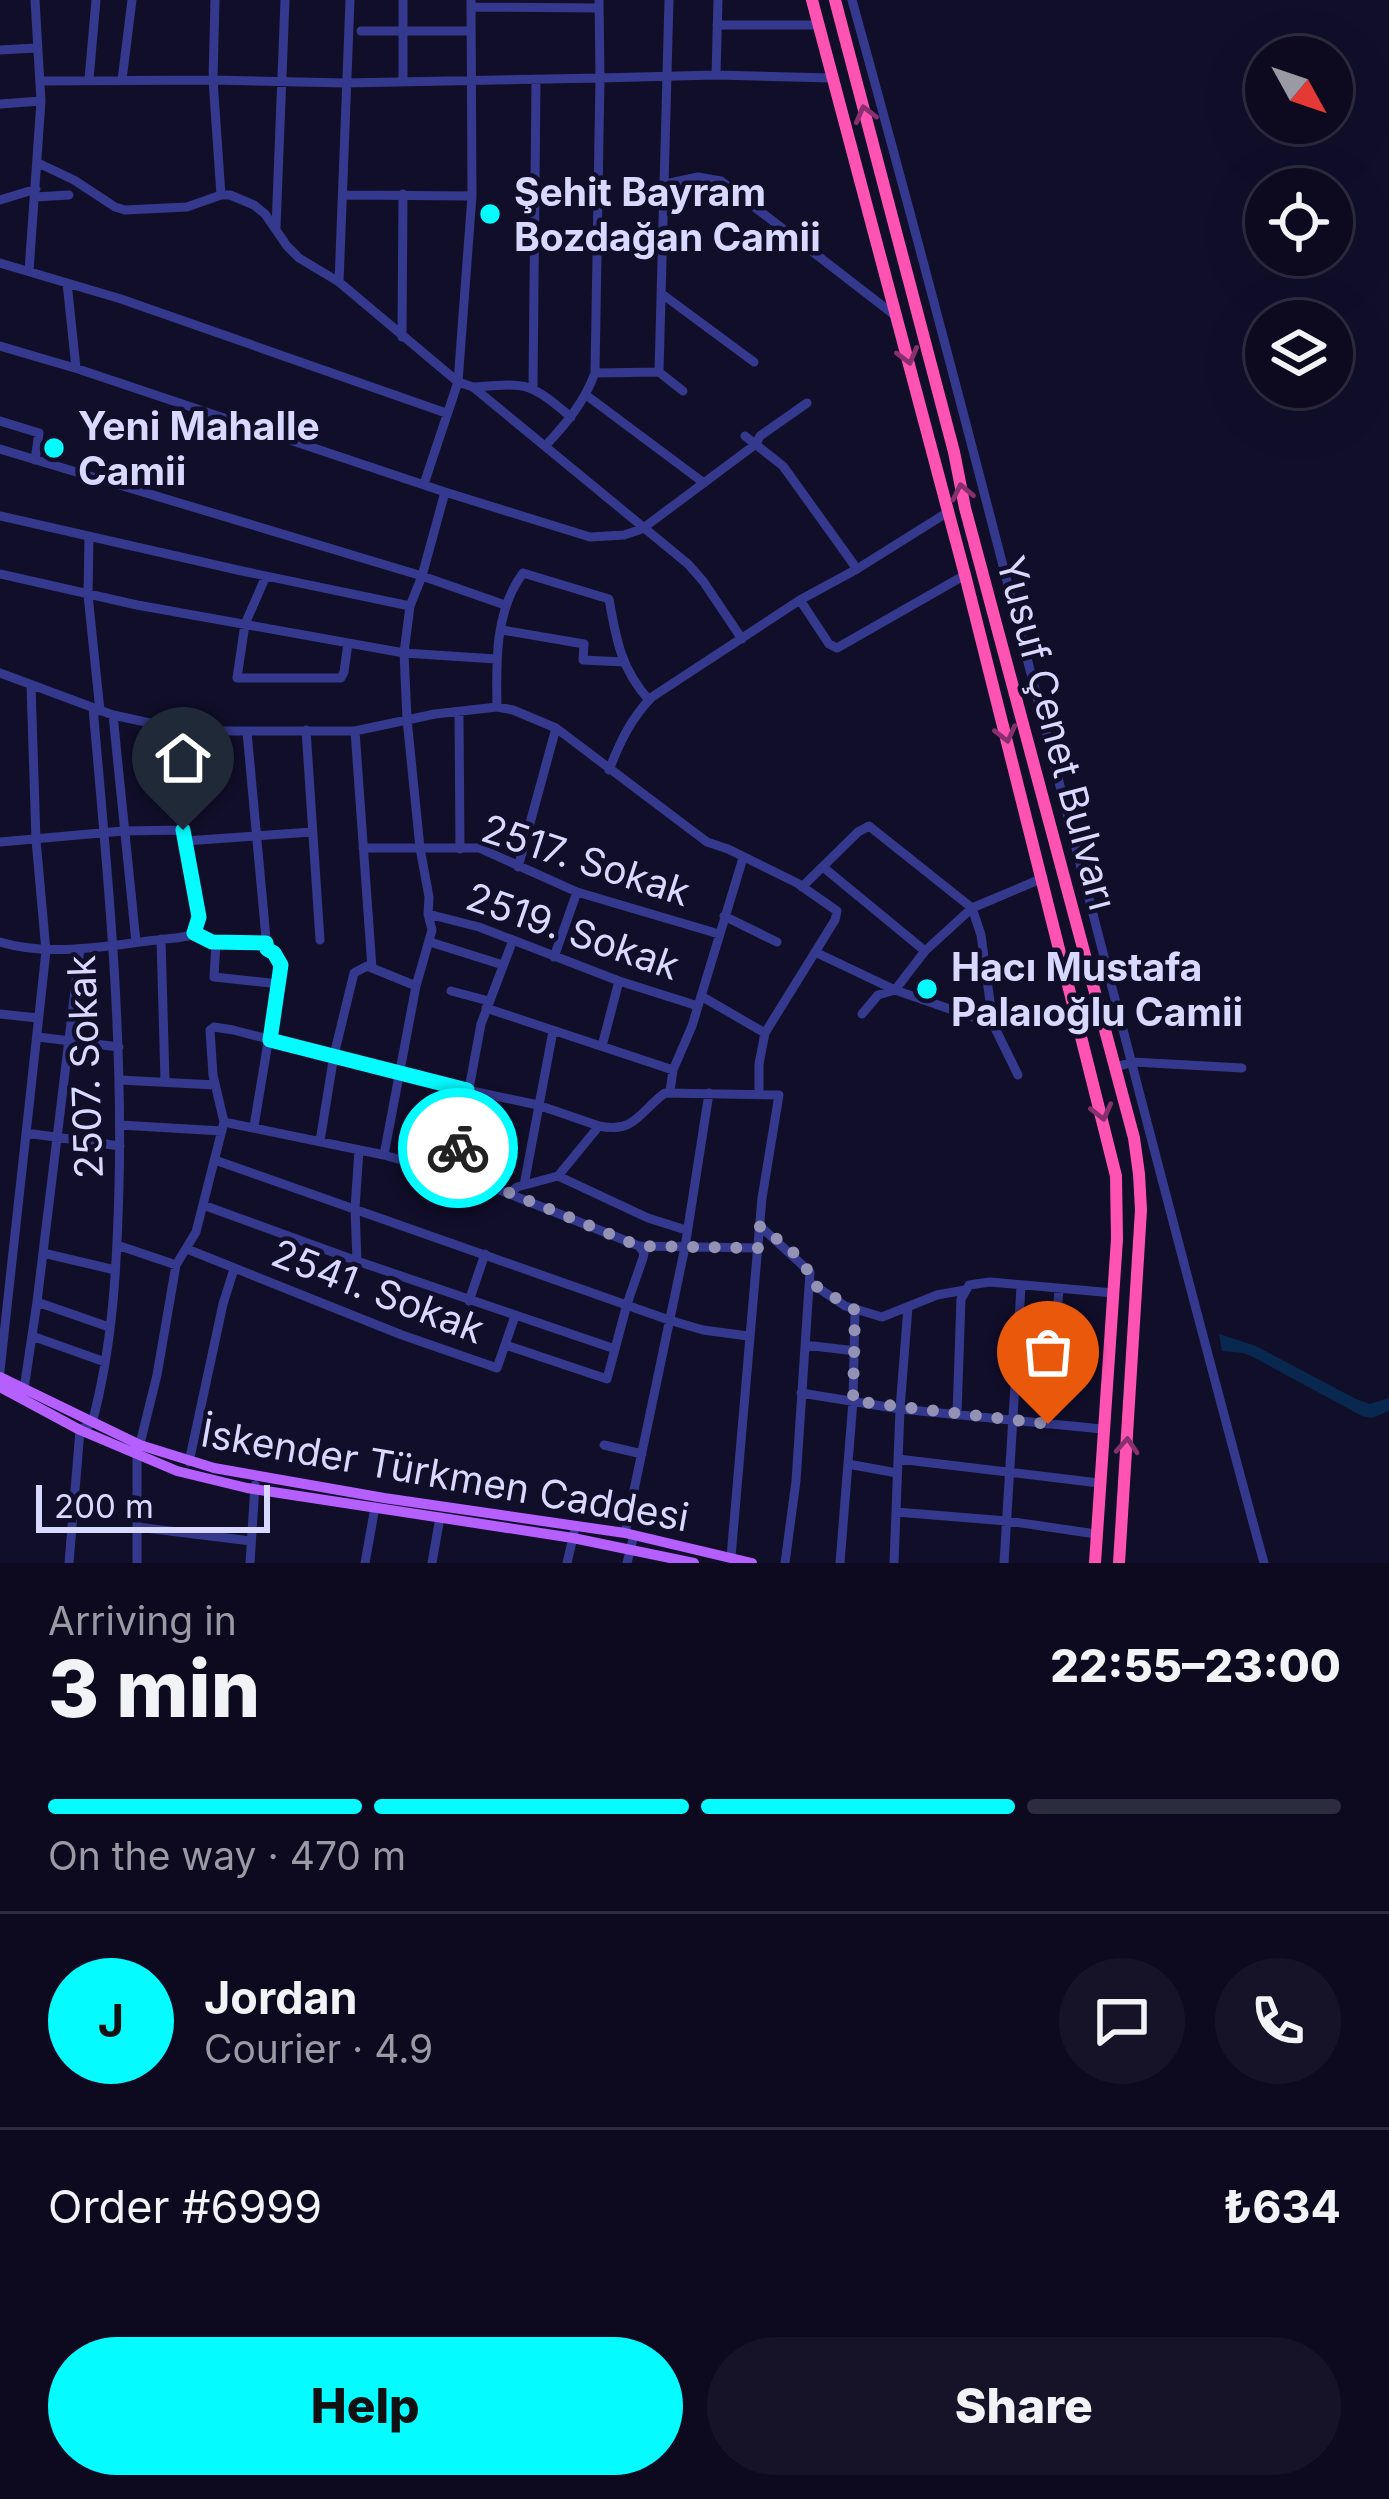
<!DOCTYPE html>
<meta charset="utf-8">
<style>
:root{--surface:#0d0a20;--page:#161329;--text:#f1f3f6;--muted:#9a9aa5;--line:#2d2b3e;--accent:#04fbff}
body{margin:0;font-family:Inter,sans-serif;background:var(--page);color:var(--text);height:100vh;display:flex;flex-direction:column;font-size:45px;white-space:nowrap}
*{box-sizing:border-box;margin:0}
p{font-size:39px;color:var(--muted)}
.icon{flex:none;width:66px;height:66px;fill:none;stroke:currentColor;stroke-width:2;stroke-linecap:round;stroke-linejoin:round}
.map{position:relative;height:1563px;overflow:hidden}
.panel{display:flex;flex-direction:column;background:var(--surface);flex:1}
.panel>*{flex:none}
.needle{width:78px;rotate:130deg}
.tools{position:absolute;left:1245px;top:36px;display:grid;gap:24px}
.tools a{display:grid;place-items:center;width:108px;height:108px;border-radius:50%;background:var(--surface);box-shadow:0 12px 48px #0002,0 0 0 3px var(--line);font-size:60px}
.scale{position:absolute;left:36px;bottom:30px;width:234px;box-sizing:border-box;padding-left:12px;border:6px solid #d9d8ff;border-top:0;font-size:33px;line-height:42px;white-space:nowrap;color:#d9d8ff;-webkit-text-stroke:9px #110e2a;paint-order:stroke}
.pin{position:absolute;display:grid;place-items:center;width:102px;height:102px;color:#fff;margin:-123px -51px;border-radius:50% 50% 50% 0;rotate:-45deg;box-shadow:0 0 12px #0007}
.pin .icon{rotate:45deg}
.courier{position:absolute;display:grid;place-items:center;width:120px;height:120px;margin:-60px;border:9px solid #04fbff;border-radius:50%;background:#fff;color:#222;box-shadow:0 3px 15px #0007}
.head em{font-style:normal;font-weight:800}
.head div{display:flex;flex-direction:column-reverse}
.head{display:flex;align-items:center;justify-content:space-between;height:204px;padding:0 48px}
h1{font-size:78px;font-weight:800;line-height:90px}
.bar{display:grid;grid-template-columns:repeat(4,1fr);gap:18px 12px;align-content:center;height:144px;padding:0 48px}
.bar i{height:15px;border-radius:9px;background:var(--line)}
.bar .current{background:var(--accent)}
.bar p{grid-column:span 4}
.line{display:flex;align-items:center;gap:30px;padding:0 48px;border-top:3px solid var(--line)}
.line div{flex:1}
.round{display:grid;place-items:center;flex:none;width:126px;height:126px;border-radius:63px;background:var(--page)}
.cta{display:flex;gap:24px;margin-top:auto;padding:24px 48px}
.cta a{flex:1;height:138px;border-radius:72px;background:var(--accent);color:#111;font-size:48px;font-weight:800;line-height:138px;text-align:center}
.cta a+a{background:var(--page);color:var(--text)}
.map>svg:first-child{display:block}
.water{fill:#082850}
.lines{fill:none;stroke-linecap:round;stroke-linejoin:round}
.minor{stroke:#35398d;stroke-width:9}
.major{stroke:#b65fff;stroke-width:10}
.highway{stroke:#ff53b4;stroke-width:12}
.oneway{stroke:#88306f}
.done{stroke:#9391b4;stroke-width:12;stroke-dasharray:0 21.6}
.route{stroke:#04fbff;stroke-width:15}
.poi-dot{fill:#04fbff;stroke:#110e2a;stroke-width:4.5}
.labels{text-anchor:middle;stroke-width:9;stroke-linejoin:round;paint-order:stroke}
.poi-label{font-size:39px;font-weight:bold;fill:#d9d8ff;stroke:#110e2a;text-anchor:start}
.street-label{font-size:39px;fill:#d9d8ff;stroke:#110e2a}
</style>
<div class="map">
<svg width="1389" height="1563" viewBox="0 0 1389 1563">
<rect width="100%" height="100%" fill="#110e2a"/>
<path class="water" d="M1219,1334L1256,1346L1356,1399L1370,1404L1389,1398V1411L1372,1418L1362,1416L1253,1357L1243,1353L1222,1351Z"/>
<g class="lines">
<path class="minor" d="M215,0L213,80L221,195
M852,0C996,519 1122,1043 1264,1563
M471,7L599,8
M717,25H819
M361,31H471
M0,50L36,48
M716,75L718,0
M89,79L96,0
M122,80L132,0
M41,81L213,80L346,83L600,78L599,0
M403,81V0
M0,104L41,101
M38,163L74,180L115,207L125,210L187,207L221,195H230L254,205L265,214L287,246L299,258L339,282L458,382L473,387L688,564L703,581L742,639
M665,184L698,177L721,181L897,317
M343,195L472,196
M35,197L69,195
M0,200L36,189
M276,227L285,0
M598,243L663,248
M0,263L121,299L446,413
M29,271L41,101L35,0
M339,282L350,0
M67,283L76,368
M662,294L754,362
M402,337L403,194
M0,346L78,369L445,492L590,537L624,535L642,529L756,444L760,436L807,403
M659,372L669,0
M595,373L659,372L683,391
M474,387C529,383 529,382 571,417
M533,388L536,79
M586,395L704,483
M0,421L39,433L35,460
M745,436L783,466L857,569
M546,445C567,423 584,402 595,373L600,78L716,75L832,78
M0,449L422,576L505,605
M424,484L458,382L472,196L471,0
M0,516L242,571L410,606
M89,536L88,595L100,711
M0,574L137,605L404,653L496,659
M266,576L245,624L237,678H341L344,672L348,643
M800,600L829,644L837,648L965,575
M502,630L584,644L583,660L624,662
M0,673L113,715L187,731H355L435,714L497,707L513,710L556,728L707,842L728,849L797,883L837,911L835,920L765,1033L759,1064V1093
M497,707C496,662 495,610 523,573L609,599C616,639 621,669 649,700
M459,712L460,849
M113,715L136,942
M306,730L320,940
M355,731L372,968
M247,732L267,949L274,953L281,965L254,1126
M609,770C620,742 631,718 652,697L800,600L857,569L948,512
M185,841L312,832
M0,842L123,831L183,830
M363,848H479L577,892L719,934
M518,867L556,728
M823,867L925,951
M802,887L858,832L869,826L972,908L981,935L993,1024
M428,914L479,927L619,981L698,1006
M724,916L777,942
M194,933L212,942L266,943
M161,939L165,1081
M0,942C57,959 118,943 176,938L188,936L197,929L199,917L166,727
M216,942L214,977L279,984
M430,942L503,965
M815,952L895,990L993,1024L1018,1075
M554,957L577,892
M451,991L489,1001
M701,996L765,1033
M486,1008L673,1070
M0,1014L38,1018
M862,1014L878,995L895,990L925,951L972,908L1043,878
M38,1037L119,1047
M602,1046L619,981
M1116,1067L1133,1062L1242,1068
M120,1080L215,1085
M670,1092L673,1070L692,1026L743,858
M224,1122L384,1155L487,1185L639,1246L758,1248
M120,1125L222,1131
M26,1133L120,1146
M320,1141L334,1055L354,973L367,966L416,986
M359,1150L355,1208L357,1261L615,1349
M384,1155L416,986L432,930L428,914L429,897L420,848L407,719L404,653L410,606L422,576L445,492
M215,1160L669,1320L703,1330L748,1336
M453,1175L481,1024L513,940
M558,1176L648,1218L686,1230
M524,1185L553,1031
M510,1193L517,1187L558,1176L599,1126C635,1134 640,1111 665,1093L779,1095L762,1198L731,1557
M203,1205L357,1261
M760,1226L810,1272L796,1481L785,1563
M117,1245L176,1265
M187,1249L402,1335L497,1368L515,1316
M43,1253L115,1270
M811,1283L845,1306L882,1317L937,1295L965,1290
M469,1301L485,1254
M37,1302L109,1327
M32,1336L105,1362
M506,1345L607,1379L627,1304L643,1258L644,1253L639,1246
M805,1345L856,1351
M0,1371L46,951L36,840L31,685
M24,1389L37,1302L80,949
M801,1393L900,1409L1102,1429
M957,1414L961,1299L969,1285L990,1282L1113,1293
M1048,1424L1059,1289
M604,1445L642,1454
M898,1459L1099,1483
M189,1462L223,1304L234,1269
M848,1464L897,1473
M896,1512L1007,1521L1096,1534
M137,1527L251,1541
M625,1533L685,1247L709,1093
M69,1563L80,1430L92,1423C113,1346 117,1265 119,1186C123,1026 107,867 93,708
M137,1563V1456L157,1375L176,1265L196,1232L224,1122L213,1075L210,1030L214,1027L233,1030L467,1090L538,1105L599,1126
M250,1563L255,1485
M365,1563L375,1507
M432,1563L440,1517
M567,1563L574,1533
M627,1563L634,1535
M840,1563L853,1401L855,1310
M894,1563L900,1409L908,1307
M1004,1563L1021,1287"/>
<path class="major" d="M0,1377L140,1445L214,1468L384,1498L625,1533L752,1563
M0,1387L80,1430L177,1471L247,1488L573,1538L694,1563"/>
<path class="highway" d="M812,0L965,575L1116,1176L1117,1239L1095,1563
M835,0L954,452L965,508L1134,1138L1139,1174L1141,1210L1119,1563"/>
</g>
<defs><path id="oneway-chevron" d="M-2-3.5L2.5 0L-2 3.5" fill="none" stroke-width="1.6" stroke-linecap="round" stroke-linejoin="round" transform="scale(3)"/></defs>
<g class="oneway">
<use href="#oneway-chevron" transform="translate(865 114) rotate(-105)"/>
<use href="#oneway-chevron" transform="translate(908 356) rotate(75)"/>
<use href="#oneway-chevron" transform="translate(962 492) rotate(-102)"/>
<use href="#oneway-chevron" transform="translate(1006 734) rotate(76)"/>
<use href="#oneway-chevron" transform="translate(1102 1112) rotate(76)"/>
<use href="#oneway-chevron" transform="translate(1127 1446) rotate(-86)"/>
</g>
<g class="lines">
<path class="done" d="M458,1148L453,1175L510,1193L639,1246L758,1248L760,1226C778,1241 809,1258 811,1283L855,1310L853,1401L1048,1424"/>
<path class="route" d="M183,830L199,917L194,933L212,942L266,943L267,949L274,953L281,965L270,1040L467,1090L458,1148"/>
</g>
<g class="poi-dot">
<circle cx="490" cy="214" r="12"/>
<circle cx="54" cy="448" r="12"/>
<circle cx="927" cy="989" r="12"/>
</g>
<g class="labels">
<g class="poi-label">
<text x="514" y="206">Şehit Bayram<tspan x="514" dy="45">Bozdağan Camii</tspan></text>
<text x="78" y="440">Yeni Mahalle<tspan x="78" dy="45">Camii</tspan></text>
<text x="951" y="981">Hacı Mustafa<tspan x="951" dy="45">Palaıoğlu Camii</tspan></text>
</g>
<g class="street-label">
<text transform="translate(1057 733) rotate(75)" y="14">Yusuf Çenet Bulvarı</text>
<text transform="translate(586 860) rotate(18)" y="14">2517. Sokak</text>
<text transform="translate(573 931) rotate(19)" y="14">2519. Sokak</text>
<text transform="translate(85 1067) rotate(-92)" y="14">2507. Sokak</text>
<text transform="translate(378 1291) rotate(21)" y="14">2541. Sokak</text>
<text transform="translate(445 1475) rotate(10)" y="14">İskender Türkmen Caddesi</text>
</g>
</g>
</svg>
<div class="tools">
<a><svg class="needle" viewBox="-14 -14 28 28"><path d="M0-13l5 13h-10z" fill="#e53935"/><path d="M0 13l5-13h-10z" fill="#9a9aa5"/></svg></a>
<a><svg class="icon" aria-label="locate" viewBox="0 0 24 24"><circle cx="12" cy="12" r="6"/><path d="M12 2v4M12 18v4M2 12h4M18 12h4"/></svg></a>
<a><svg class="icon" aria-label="layers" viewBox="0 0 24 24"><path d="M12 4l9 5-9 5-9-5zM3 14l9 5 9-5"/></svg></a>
</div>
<div class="scale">200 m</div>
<div class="pin" style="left:1048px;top:1424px;background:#ea580c"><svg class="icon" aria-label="bag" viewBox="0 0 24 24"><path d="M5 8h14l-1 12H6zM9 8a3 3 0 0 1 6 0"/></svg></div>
<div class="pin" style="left:183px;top:830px;background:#1f2937"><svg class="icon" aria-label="home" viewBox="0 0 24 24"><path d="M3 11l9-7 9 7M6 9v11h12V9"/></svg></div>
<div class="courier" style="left:458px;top:1148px"><svg class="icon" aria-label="bike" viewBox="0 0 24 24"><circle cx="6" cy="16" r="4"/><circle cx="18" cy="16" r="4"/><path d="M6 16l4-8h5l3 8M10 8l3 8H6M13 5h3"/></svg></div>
</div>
<section class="panel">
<div class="head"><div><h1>3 min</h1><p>Arriving in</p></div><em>22:55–23:00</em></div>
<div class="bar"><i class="current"></i><i class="current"></i><i class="current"></i><i></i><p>On the way · 470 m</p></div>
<div class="line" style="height:216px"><b class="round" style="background:var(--accent);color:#111">J</b><div><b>Jordan</b><p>Courier · 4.9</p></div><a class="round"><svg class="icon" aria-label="chat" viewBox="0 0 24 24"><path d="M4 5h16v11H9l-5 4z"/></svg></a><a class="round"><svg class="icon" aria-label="phone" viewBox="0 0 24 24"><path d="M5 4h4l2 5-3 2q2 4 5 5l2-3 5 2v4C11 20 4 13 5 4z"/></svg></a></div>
<div class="line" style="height:156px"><div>Order #6999</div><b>₺634</b></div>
<div class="cta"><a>Help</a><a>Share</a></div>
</section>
